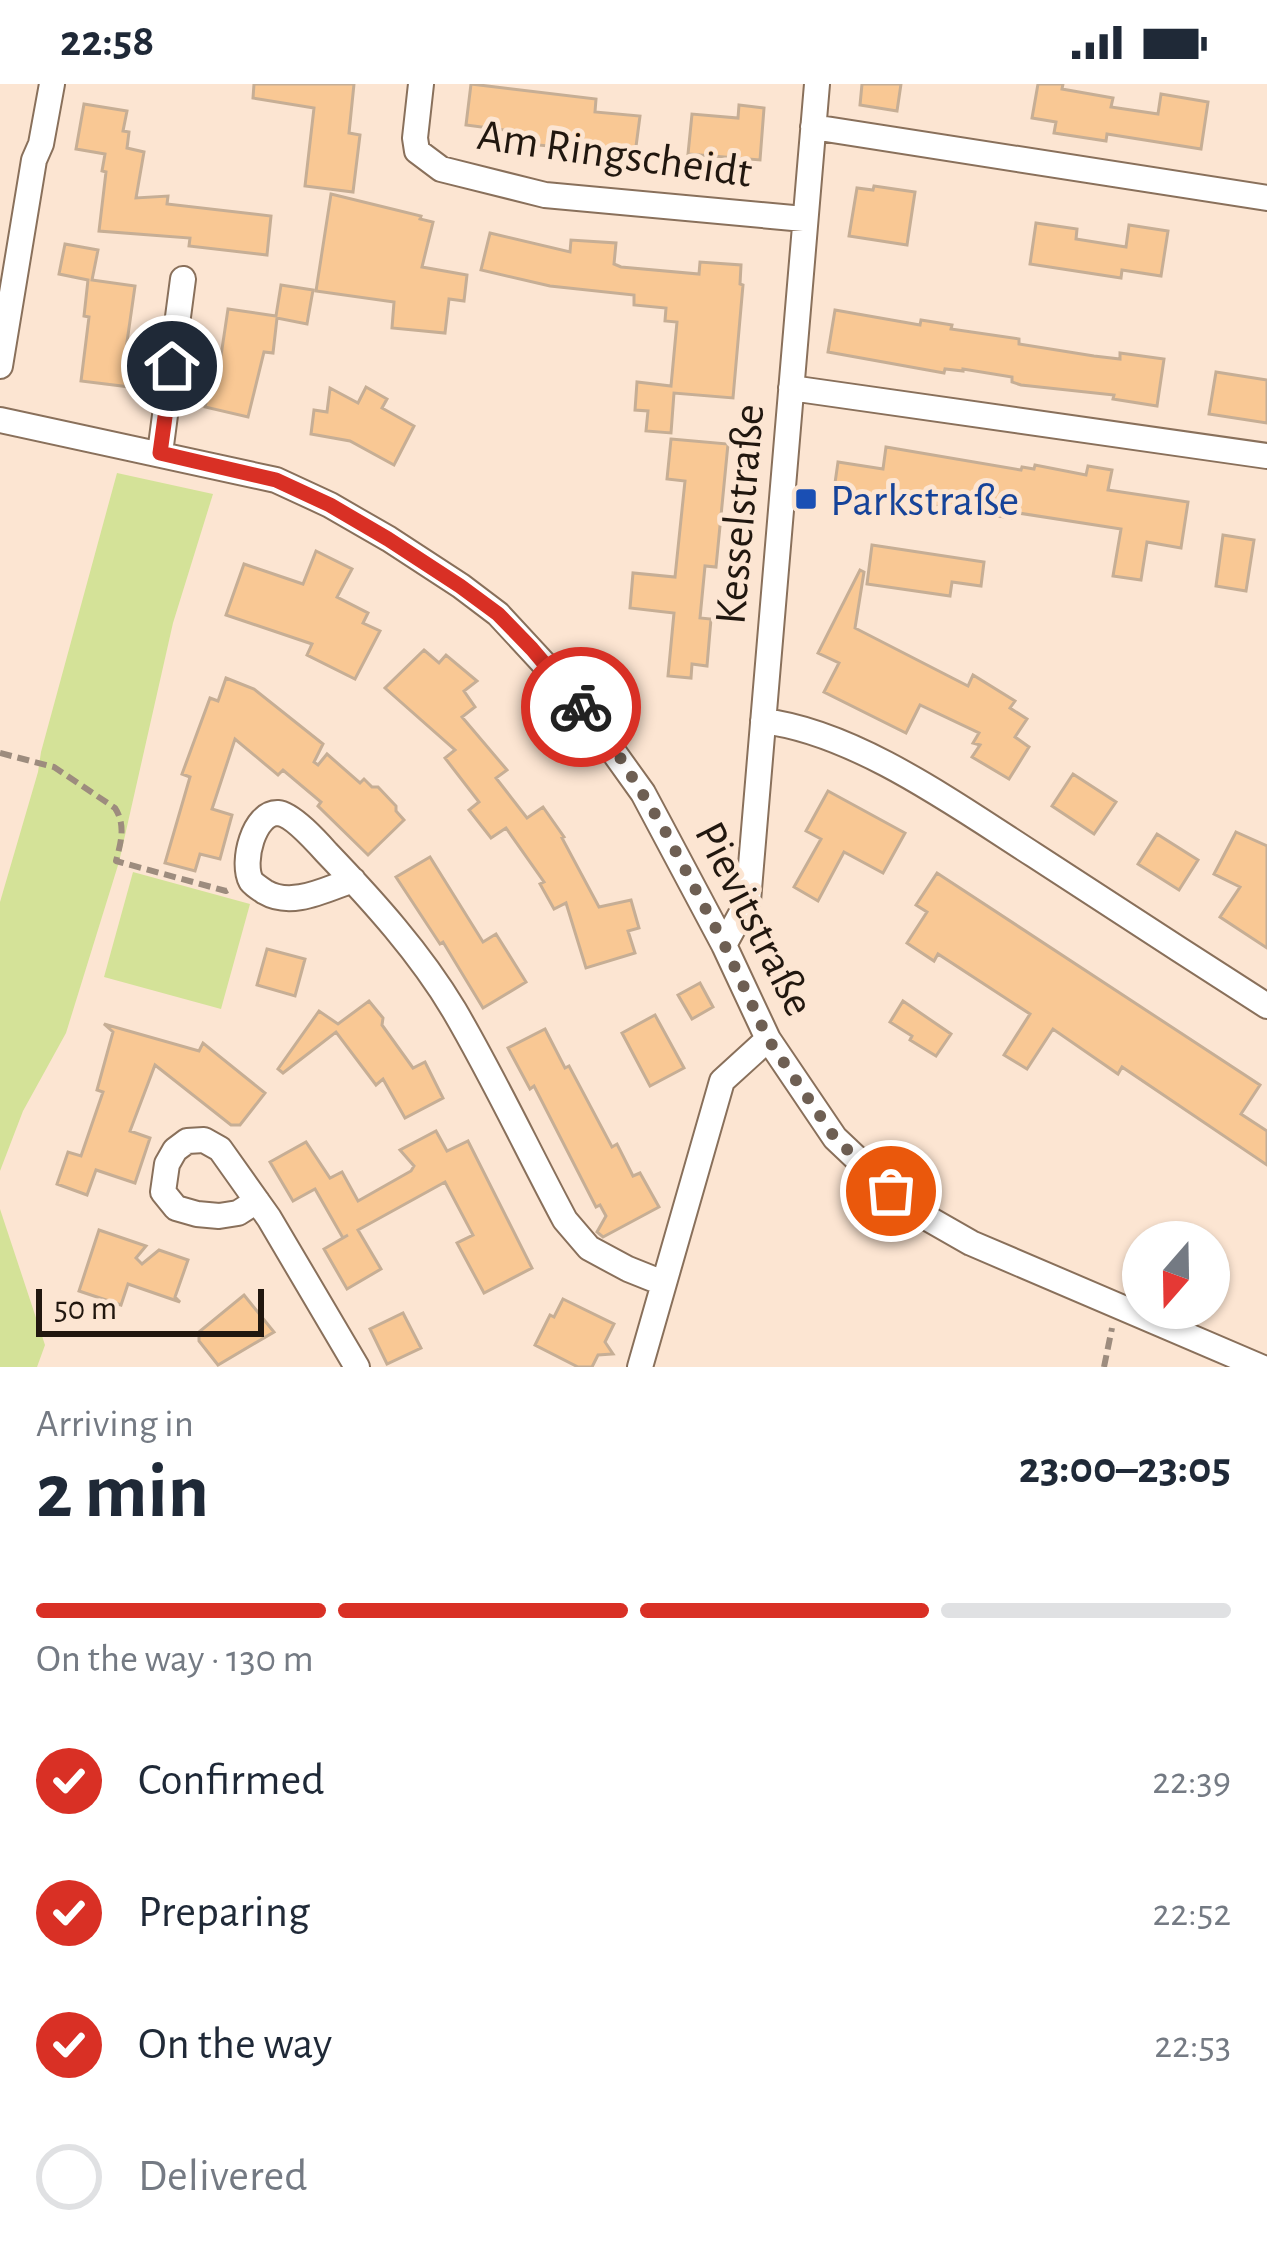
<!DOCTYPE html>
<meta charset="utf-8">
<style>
:root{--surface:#fff;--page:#f6f6f7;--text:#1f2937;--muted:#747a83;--line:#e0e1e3;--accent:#d93025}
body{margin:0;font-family:"Alegreya Sans",sans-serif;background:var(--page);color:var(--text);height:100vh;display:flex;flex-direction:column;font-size:45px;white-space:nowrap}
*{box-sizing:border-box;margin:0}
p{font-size:39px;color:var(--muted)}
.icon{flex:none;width:66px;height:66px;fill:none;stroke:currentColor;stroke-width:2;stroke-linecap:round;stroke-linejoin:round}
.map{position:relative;height:1283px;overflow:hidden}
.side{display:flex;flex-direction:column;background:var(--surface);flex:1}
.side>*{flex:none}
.needle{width:78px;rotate:200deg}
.controls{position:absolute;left:1122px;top:1137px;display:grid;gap:24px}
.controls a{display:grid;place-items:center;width:108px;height:108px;border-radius:50%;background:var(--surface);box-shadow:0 3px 9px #0004;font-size:60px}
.scale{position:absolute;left:36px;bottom:30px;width:228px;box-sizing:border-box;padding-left:12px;border:6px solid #21170f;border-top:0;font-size:33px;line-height:42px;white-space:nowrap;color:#21170f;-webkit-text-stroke:9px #fce5d2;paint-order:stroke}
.pin{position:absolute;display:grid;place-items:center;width:102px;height:102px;color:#fff;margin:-51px;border:6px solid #fff;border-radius:50%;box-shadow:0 3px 12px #0007}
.courier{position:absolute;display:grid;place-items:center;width:120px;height:120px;margin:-60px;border:9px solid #d93025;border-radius:50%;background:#fff;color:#222;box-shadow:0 3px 15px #0007}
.summary em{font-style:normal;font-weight:700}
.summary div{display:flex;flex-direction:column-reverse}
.summary{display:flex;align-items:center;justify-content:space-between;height:204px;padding:0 36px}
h1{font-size:78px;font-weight:700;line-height:90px}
.bar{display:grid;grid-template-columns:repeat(4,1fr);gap:18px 12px;align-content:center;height:144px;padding:0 36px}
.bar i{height:15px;border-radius:9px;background:var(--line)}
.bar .selected{background:var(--accent)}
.bar p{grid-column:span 4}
ol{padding:0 36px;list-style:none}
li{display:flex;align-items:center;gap:36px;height:132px}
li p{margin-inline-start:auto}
li .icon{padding:12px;border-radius:50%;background:var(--accent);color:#fff;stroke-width:4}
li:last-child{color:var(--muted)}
li i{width:66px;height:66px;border:6px solid var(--line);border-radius:50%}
.status{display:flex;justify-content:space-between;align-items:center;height:84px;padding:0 60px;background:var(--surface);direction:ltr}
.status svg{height:33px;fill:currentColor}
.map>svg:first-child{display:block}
.green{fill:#d4e298}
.building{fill:#f9c894;stroke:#c6ae95;stroke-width:3}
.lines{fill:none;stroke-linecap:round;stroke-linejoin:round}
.street-casing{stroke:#89705b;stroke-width:28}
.path{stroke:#9d8c7e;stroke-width:6;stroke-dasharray:12 6;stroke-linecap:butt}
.street{stroke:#fff;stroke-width:24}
.done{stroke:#6e5f53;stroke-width:12;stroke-dasharray:0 21.6}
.route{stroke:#d93025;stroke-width:15}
.transit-dot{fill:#1a4fb4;stroke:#fce5d2;stroke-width:4.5}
.labels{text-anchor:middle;stroke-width:10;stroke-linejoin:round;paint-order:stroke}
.street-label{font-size:45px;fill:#21170f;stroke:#fce5d2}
.transit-label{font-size:45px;fill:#164399;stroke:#fce5d2;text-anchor:start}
</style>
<div class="status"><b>22:58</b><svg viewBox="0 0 49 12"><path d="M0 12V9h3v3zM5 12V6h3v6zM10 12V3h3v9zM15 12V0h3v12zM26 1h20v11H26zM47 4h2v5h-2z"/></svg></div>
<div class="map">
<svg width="1267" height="1283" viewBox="0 0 1267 1283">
<rect width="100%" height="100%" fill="#fce5d2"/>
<path class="green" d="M117,389L213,410L173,539L119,778L66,949L23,1027L0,1087V818L38,688L41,668Z
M133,788L250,820L221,925L104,893Z
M0,1125L45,1261L37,1283H0Z"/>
<path class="building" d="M254,0H354L349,49L360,51L353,108L305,102L314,24L253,14Z
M471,0L596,15L595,28L640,32L635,70L527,60L528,49L466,41Z
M862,0H901L897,27L860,21Z
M1038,0H1063L1062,5L1113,14L1111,23L1158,30L1161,10L1208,18L1201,65L1107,50L1106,57L1054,49L1056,38L1032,34Z
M84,20L127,27L123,47L129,48L127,64L144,68L136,114L168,112L167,120L271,132L267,171L189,162L190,154L99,147L106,88L102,87L105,70L76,65Z
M739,21L764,24L760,76L688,70L692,30L738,34Z
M874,102L915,108L907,161L849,152L857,104L873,106Z
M331,110L421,132L420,135L433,138L422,183L467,191L464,217L449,215L445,249L392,244L394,218L316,207Z
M1036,139L1077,145L1076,155L1126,163L1129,141L1168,147L1161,192L1122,186L1121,194L1030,180Z
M490,149L570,168L571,156L616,159L614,180L621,183L699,190L700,178L741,181L740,200L743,201L733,314L674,309L671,349L646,347L648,327L635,326L637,298L671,302L677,238L665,237L666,224L634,221V211L550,202L481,186Z
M65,160L98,166L92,196L135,202L126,265L135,266L130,303L81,297L89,233L84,232L88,196L59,190Z
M281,201L313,206L307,240L277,234L273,269L264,268L248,333L205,323L215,283L219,285L228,225L276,232Z
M835,226L920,241L921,236L952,241L951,245L1019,255V260L1094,272L1120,275V269L1164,275L1157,322L1113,315L1114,311L1021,301L1012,298V293L963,285V287L945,285L944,289L828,268Z
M1216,288L1267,296V339L1209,330Z
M366,303L387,315L382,324L414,342L394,381L350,357L311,350L314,326L327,328L330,304L358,319Z
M671,355L728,360L716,483L705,482L700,534L711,535L707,582L692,580L691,594L668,592L674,529L630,524L633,489L675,493L685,397L667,395Z
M886,363L1021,386L1022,383L1034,385L1035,381L1086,391L1088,382L1112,386L1108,406L1188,418L1181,464L1147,458L1141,496L1113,492L1121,445L1012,428L1011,434L834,406L838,378L883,385Z
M1223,451L1254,456L1246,507L1216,502Z
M872,461L984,478L981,502L952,498L950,512L867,500Z
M316,467L352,485L337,513L368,529L363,539L380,547L355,595L307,571L312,560L226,531L244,480L303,500Z
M860,486L864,488L855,544L968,602L973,591L1015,617L1010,624L1027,635L1015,653L1029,663L1009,695L972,673L980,661L973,659L979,649L920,621L906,649L824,608L839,579L818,569Z
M424,566L439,579L446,571L477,597L464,607L475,623L462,633L507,686L496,694L527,734L543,723L564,753L562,754L599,823L631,816L639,844L628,847L635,869L586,884L566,819L554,825L540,800L544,798L506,744L491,754L469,726L479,718L445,674L455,666L385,604Z
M226,594L254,605L323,660L314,678L318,681L327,670L360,699L364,695L372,703H378L396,722V727L404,736L368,771L318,722L321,718L283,686L278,691L235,655L212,725L232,731L220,775L200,770L195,787L165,779L190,693L182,690L210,614L218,617Z
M1073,690L1116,718L1094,750L1052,722Z
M828,707L905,749L883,789L844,768L818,817L794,803L821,755L806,747Z
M1236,748L1267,762V864L1220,833L1240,803L1214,790Z
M1157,750L1198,776L1179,806L1138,780Z
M430,773L483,858L496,850L526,898L483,924L443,858L440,860L396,793Z
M937,789L1260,1001L1241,1030L1267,1047V1081L1122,983L1118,990L1053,945L1027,985L1004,971L1030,930L938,870L934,877L907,859L927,828L916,821Z
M267,865L305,875L295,912L257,901Z
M700,899L713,923L692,935L678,911Z
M369,917L383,934L382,941L413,984L425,978L443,1014L405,1034L383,995L376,1001L336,948L283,989L278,985L319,927L338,940Z
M903,917L951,950L936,972L910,956L912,952L890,938Z
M655,931L684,984L650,1002L622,949Z
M104,940L199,967L203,959L265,1009L240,1041H231L155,981L130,1047L150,1054L135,1099L96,1086L87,1111L57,1100L68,1068L81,1072L103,1008L97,1006L113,948Z
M545,945L565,984L569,982L612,1063L617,1060L633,1092L640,1089L659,1123L603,1153L597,1148L606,1132L600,1121L596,1123L534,1002L530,1005L508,964Z
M436,1047L447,1067L468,1057L532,1184L484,1209L457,1159L473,1151L445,1098L358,1146L381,1185L347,1205L324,1165L348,1151L343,1154L315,1105L293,1117L270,1078L306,1058L330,1094L342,1088L358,1117L411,1087L414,1082L400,1066Z
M99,1146L146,1162L136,1174L142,1180L159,1166L188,1176L175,1213L180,1218L128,1200L121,1221L79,1207Z
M244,1211L274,1248L218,1281L199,1257V1248Z
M563,1215L614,1240L605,1258L613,1270L598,1271L592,1283H578L535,1261L550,1231L554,1233Z
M403,1229L421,1264L387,1280L370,1245Z"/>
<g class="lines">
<g class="street-casing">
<path id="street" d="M421,0L415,54L417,67L441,85L545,111L804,135
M813,43L1267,114
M0,282L34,76L41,60L52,0
M791,304L1267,372
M0,336L276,396L330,421L389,455L461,502L498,530L572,610L643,709L724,861L768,955L835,1054L891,1107L929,1135L971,1159L1261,1283
M160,369L183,195
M763,637C855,648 956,721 1034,771C1112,822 1189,872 1267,922
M353,796C326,805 292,824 265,808C262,806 254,801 251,797C241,778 254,728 278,729C292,730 318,759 327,769C373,817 420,869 454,926C494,994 528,1067 565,1136L589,1164L628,1185L663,1199
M724,861L748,817L817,0
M257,1117L238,1129L219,1132L197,1130L176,1124L163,1108L167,1080L175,1066L187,1057L204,1056L220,1065L269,1134L357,1283
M640,1283L722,997L768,955"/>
</g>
<path class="path" d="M0,669L54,683L115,724C126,741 121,758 116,777L226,807L230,805
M1104,1283L1112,1244"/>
<use href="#street" class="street"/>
</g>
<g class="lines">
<path class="done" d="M581,623L621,675L663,743L724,860L768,955L835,1054L891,1107"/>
<path class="route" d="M172,282L160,369L276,396L330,421L388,455L460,502L498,530L532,565L581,623"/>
</g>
<rect class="transit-dot" x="794" y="403" width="24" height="24" rx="6"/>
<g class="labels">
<g class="street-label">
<text transform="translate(615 68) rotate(8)" y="16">Am Ringscheidt</text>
<text transform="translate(738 430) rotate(-85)" y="16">Kesselstraße</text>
<text transform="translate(756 834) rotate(63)" y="16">Pievitstraße</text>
</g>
<g class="transit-label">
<text x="830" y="431">Parkstraße</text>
</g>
</g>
</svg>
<div class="controls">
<a><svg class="needle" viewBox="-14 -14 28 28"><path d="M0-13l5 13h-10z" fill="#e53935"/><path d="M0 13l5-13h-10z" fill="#747a83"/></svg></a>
</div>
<div class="scale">50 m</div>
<div class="pin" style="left:891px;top:1107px;background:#ea580c"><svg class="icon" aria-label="bag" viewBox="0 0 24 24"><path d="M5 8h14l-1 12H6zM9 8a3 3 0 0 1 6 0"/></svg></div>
<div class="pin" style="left:172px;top:282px;background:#1f2937"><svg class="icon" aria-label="home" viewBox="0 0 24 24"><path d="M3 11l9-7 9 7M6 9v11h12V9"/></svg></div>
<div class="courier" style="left:581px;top:623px"><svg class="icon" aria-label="bike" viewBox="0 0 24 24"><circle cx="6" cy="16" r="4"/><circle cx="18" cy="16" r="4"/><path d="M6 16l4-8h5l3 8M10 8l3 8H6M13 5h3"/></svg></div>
</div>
<section class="side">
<div class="summary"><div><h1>2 min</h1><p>Arriving in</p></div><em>23:00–23:05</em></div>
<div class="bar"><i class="selected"></i><i class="selected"></i><i class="selected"></i><i></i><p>On the way · 130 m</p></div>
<ol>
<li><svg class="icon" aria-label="check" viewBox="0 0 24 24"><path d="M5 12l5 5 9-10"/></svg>Confirmed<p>22:39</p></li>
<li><svg class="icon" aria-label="check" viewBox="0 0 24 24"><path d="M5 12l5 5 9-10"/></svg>Preparing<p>22:52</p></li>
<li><svg class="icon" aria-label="check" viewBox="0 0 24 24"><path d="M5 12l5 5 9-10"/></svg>On the way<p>22:53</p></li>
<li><i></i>Delivered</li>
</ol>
</section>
